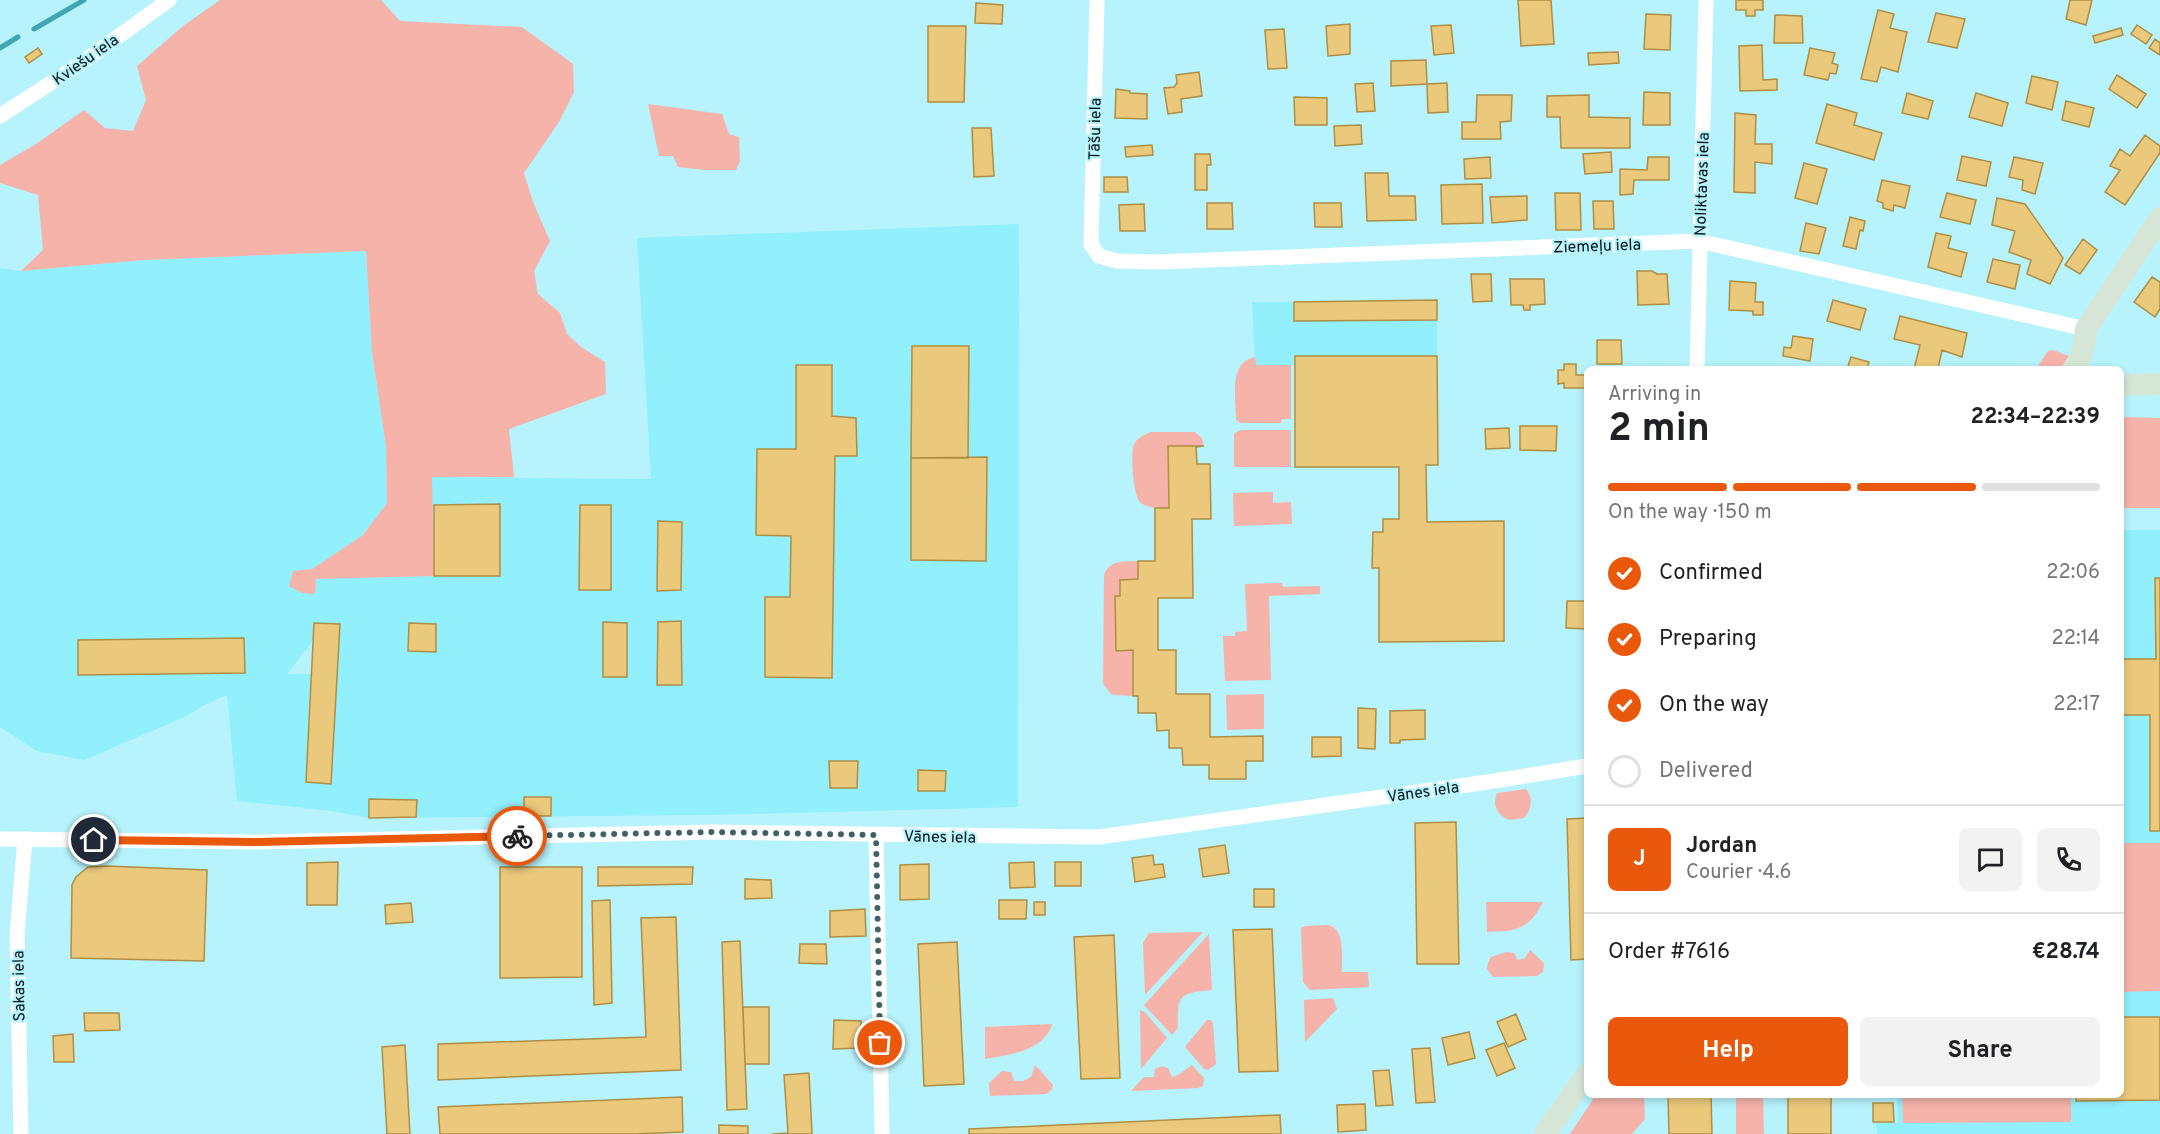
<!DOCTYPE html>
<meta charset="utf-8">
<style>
:root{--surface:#fff;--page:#f2f2f2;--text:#202124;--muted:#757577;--line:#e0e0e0;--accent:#ea580c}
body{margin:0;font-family:Overpass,sans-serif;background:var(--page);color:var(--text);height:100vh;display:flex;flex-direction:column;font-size:22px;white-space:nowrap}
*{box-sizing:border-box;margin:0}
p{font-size:20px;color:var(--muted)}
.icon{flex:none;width:33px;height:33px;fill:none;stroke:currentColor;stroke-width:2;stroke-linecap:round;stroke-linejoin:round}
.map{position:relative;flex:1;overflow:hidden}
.sheet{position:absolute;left:1584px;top:366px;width:540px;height:732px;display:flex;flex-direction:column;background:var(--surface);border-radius:9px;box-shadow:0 3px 9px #0003}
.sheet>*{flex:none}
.pin{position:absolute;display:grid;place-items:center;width:51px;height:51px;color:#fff;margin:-26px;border:3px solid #fff;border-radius:50%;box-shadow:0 2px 6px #0007}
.courier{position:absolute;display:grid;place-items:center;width:60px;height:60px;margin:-30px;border:4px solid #ea580c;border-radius:50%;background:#fff;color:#222;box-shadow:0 2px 8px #0007}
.headline em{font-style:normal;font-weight:700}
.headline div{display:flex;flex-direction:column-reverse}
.headline{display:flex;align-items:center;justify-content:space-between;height:102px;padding:0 24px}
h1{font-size:39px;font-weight:700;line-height:45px}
.bar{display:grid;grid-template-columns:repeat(4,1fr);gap:9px 6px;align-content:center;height:72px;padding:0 24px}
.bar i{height:8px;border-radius:4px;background:var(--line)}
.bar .active{background:var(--accent)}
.bar p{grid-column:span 4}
.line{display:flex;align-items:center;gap:15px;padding:0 24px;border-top:2px solid var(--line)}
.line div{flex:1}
.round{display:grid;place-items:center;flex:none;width:63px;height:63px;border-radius:9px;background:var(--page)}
ol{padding:0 24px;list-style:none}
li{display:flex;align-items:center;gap:18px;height:66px}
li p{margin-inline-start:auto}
li .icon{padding:6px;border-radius:50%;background:var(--accent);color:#fff;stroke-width:4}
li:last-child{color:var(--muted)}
li i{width:33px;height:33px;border:3px solid var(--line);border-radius:50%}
.cta{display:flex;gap:12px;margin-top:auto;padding:12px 24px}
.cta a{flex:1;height:69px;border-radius:9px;background:var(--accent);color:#fff;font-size:24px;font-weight:700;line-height:69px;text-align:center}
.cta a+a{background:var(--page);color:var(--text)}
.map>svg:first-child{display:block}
.built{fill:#92effc;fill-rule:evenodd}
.green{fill:#f6b3aa}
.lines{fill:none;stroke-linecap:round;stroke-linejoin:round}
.stream{stroke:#42a6b2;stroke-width:5}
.building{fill:#eac97c;stroke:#ae8f41;stroke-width:1.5}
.street{stroke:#fff;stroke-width:15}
.secondary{stroke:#d5e6d7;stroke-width:22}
.done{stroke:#406267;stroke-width:6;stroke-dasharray:0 10.8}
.route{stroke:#ea580c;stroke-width:8}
.labels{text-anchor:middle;stroke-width:4.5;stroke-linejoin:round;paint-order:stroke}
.street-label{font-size:16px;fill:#001417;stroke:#b7f3fc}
</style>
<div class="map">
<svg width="2160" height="1134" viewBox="0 0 2160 1134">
<rect width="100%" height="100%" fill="#b7f3fc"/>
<path class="built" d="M1019,224L1018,807L710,815L369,818L332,811L237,801L227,695L206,704L185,717L84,760L37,751L0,727V268L21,271L145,260L366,251L372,352L386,447L387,503L363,535L312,569L315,594L316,579L433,576L432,477L651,479L637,238ZM312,642V674H288V673Z
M1252,302H1294V321L1437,320V356H1295V365H1255Z
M2121,530H2160V1134H1877L1876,1123H1898L1897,1095H2121Z"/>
<path class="green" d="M220,0H381L400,21L522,27L573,64L574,92L559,122L524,173L533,202L550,241L534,271L538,294L560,313L567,334L581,347L605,362L606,394L509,429L514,477H432L434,576L316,579L315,594L302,593L289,586L293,571L312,569L363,535L387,503L386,447L372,352L366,251L145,260L21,271L43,250L38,195L0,183V165L36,144L84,110L105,128L133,131L146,100L137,66L183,26Z
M648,104L722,114L729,134L739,137L740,161L736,170H705L678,167L673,156H659Z
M2053,350L2069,356L2060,369H2036L2048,351Z
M1255,357L1256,365H1291V419H1282L1281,423H1240L1236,420C1236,399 1228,362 1255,357Z
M2121,417L2160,418V508H2121Z
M1241,430H1291V467H1234V433Z
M1151,432H1195L1202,438L1204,446L1168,447L1169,508C1160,508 1149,509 1141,503C1133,497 1131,457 1133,447C1135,439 1143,435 1151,432Z
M1273,492V503L1291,502L1292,524L1234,526L1233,493Z
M1138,561V579L1120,580L1117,651L1133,650V696L1112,695L1103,684L1104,574C1112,559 1123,562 1138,561Z
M1282,583L1283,587L1320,586V594L1269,596L1271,680L1225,681L1223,636H1235V632L1247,631L1245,584Z
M1264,694V729L1227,730L1226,695Z
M1526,789C1534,798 1531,810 1524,818L1509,820C1497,814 1492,806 1497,793Z
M2121,843H2160V991L2121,992Z
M1486,902H1543C1529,930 1515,931 1487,932Z
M1329,925C1346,931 1341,956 1342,972H1368L1369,987L1310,990L1303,982L1301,928L1305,926Z
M1203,932L1145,995L1143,943L1149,933Z
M1209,934L1212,990C1179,993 1177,995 1178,1028L1172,1035L1144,1005Z
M1530,950L1544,963L1543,972L1537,976L1493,977L1487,969L1488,963L1491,957L1506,952L1514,953L1518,960L1525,958Z
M1333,998L1337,1009L1305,1042L1304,1000Z
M1140,1010L1145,1012L1167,1038L1141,1069Z
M1207,1020H1211L1213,1023L1216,1064L1208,1070L1204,1069L1185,1047Z
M1052,1024C1045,1051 1008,1055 985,1059V1027Z
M1035,1065L1053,1085L1052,1090L1046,1094L990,1096L989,1083L1002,1071L1011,1072L1014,1081H1023L1031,1077Z
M1192,1065L1204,1078L1203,1086L1198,1088L1131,1091L1144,1077H1154L1155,1069L1162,1066L1168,1068L1172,1077L1178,1075Z
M1596,1095H1644L1645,1119L1632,1134H1570Z
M1736,1095H1763L1764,1134H1736Z
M1902,1095H2071V1122L1903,1123Z"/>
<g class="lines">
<path class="stream" d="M34,29L84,0
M0,48L18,37"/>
</g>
<path class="building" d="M1518,0H1551L1554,44L1521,46Z
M1736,0H1763V10H1755V16H1746V10H1736Z
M2070,0H2092L2086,25L2066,19Z
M976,3L1003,5L1002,24L975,23Z
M1878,10L1894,14L1890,28L1907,32L1898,72L1881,67L1877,82L1861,79Z
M1936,13L1965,19L1957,48L1928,42Z
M1646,14L1671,15L1670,50L1644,49Z
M1775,15L1802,16L1803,43H1774Z
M1350,24V54L1328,56L1326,26Z
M1451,25L1454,53L1434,55L1431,26Z
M2137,25L2152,35L2146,44L2131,34Z
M928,26H966L964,102H928Z
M2121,28L2123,35L2095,43L2093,36Z
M1284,29L1287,68L1268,69L1265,30Z
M2155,39L2160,43V55L2149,48Z
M1762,45L1763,80L1777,79V90L1740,91L1739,46Z
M38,48L42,54L29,63L25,57Z
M1810,48L1835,53L1832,63L1838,65L1836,74L1830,73L1828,80L1804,75Z
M1618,52L1619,63L1589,65L1588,53Z
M1426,60L1427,84L1391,86V61Z
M1199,72L1202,96L1181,99L1182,112L1168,114L1164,88L1174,87L1177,83L1176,75Z
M2117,75L2146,94L2137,108L2109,89Z
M2032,76L2058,82L2052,110L2026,103Z
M1373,83L1375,111L1357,112L1355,84Z
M1447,83L1448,112L1428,113L1427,84Z
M1116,89L1130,91V93L1147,94V119L1115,118Z
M1644,92L1670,93V125H1643Z
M1907,93L1933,101L1928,119L1902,113Z
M1976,93L2008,103L2002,126L1969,117Z
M1477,95H1512L1511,121L1500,122L1501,139H1462V122H1476Z
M1589,95V117L1630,118V148H1561L1560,117H1547V96Z
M1294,97L1327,98V125H1295Z
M2066,101L2094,108L2089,127L2062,120Z
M1827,104L1857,113L1854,125L1882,133L1874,160L1816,143Z
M1735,113L1756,115L1755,144H1772V164L1755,162V193L1734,192Z
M1361,125L1362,144L1335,146L1334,126Z
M972,128H991L994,176L974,177Z
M2145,135L2160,146V153L2125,205L2105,192L2120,170L2110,166L2120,149L2130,156Z
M1152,145L1153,155L1126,157L1125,147Z
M1611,152L1612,172L1585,174L1583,154Z
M1195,154H1210L1211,165H1207V190H1195Z
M1962,156L1991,162L1986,186L1957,180Z
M1490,157L1491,178L1465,179L1464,159Z
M1648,157H1669V180H1634L1633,194L1620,195V169L1647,170Z
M2014,157L2043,163L2035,194L2022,190L2023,180L2009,177Z
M1804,163L1827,169L1817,204L1795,198Z
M1365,173H1388L1389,196H1415L1416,220L1367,221Z
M1104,177H1127L1128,192H1104Z
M1882,180L1910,186L1905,208L1894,205L1893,211L1883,208V203L1877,201Z
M1482,184L1483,223L1442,224L1441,185Z
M1555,193H1580L1581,230H1556Z
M1947,193L1976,200L1970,224L1940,217Z
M1527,196V220L1492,223L1490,197Z
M1997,198L2025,204L2063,258L2050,284L2027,274L2031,260L2009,252L2015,231L1992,225Z
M1593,201H1613L1614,229H1594Z
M1207,203H1232L1233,229H1207Z
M1314,203H1341L1342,227H1315Z
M1144,204L1145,231H1120L1119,205Z
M1850,217L1865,221L1863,231L1860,230L1856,249L1843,246Z
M1806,223L1826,228L1819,254L1800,251Z
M1936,233L1951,236L1948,248L1967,253L1961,277L1928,267Z
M2083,239L2097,250L2080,274L2065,265Z
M1993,259L2020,265L2015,289L1987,282Z
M1637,271H1652L1657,274H1667L1669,304L1638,305Z
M1471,274H1491L1492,301L1473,302Z
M2152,277L2160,282V309L2155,317L2134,302Z
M1510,279H1544L1545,304L1530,305V310H1524L1523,305H1511Z
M1730,281L1756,283L1755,302H1763V315H1753V311L1729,310Z
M1437,300V320L1294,321V302Z
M1833,300L1866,309L1860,330L1827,321Z
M1900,316L1967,333L1962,357L1942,350L1938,369H1914L1920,345L1894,339Z
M1793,336L1813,339L1810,361L1783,356L1784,347L1791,348Z
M1597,340H1621L1622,364H1597Z
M912,346H969L968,458H911Z
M1295,356H1437L1438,465H1426L1427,522L1504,521V641L1379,642V568H1372L1373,532H1383V519H1399V467H1295Z
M1851,357L1869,362L1867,369H1847Z
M1564,364H1576V375H1587V388H1564V383L1558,384V370H1564Z
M796,365H832V416L856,418L857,456H835L832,678L765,677V597H790L791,536L756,535L757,449H796Z
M1520,426H1557L1556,451L1520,450Z
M1509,428L1510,448L1486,449L1485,429Z
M1168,446H1204L1196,447L1197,464H1210L1211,519H1192L1193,598H1158V650H1176V694H1210V737L1263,736V761H1246V779H1209V765H1183L1182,748H1169V730L1157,731L1156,713H1138V696H1133V650L1116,651L1115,596H1120V580L1138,579V561H1155V508H1169Z
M987,457L986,561L911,560V458Z
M500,504V576H434V505Z
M580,505H611V590H579Z
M658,521L682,522L681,590L657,591Z
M2155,578H2160V831H2150V715H2121V659H2156Z
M1567,601H1587V629L1566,628Z
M681,621L682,685H657L658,622Z
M603,622L627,623V677H603Z
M314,623L340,624L331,784L306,782Z
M409,623L436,624V652L408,651Z
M244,638L245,673L78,675V640Z
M1358,708L1376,709L1375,749L1358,748Z
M1425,710V739L1400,740V743H1390V711Z
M1312,737H1341V756L1312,757Z
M829,761H858L857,788H830Z
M918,770L946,771L945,791H918Z
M524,797H551V816H524Z
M369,799L417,800L416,817L369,818Z
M1587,818V959L1571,960L1567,819Z
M1456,822L1459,964H1417L1415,823Z
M1225,845L1229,873L1203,877L1199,849Z
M1153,855L1154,865L1163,864L1165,877L1135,882L1132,858Z
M338,862L337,905H307V863Z
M1034,862L1035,887L1010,888L1009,863Z
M1055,862H1081V886H1055Z
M929,864V899L900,900V865Z
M106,866L207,870L204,961L71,958L72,885L76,877L88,867Z
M500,867H582V977L500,978Z
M598,867H693L692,884L598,886Z
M745,879L771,880L772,898L745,899Z
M1254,889H1274V907H1254Z
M610,900L612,1003L594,1005L592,901Z
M999,900H1027L1026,919H999Z
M1034,902H1045V915H1034Z
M411,903L413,922L386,924L385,905Z
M865,909L866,936L830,937V911Z
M676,917L681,1070L438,1080V1044L646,1037L641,918Z
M1272,929L1278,1071L1239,1072L1233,930Z
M1114,935L1120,1078L1081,1079L1074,937Z
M740,941L747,1109L727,1110L722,942Z
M957,942L964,1084L924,1086L918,944Z
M800,944H826L827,964L799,963Z
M743,1007H769V1064H745Z
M84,1013H119L120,1030L85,1031Z
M1516,1014L1526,1039L1508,1047L1497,1022Z
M2121,1017H2160V1100L2076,1101V1095H2121Z
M834,1020L861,1021V1048L833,1049Z
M1469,1032L1475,1058L1448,1065L1442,1038Z
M73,1034L74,1062H54L53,1036Z
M1504,1043L1515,1068L1497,1076L1486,1050Z
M405,1045L410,1134H387L382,1047Z
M1430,1048L1435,1102L1416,1103L1412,1049Z
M1389,1070L1393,1105L1376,1106L1373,1071Z
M809,1073L812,1134H772L788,1133L784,1075Z
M1668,1095H1711L1712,1134H1669Z
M1788,1095H1831V1134H1788Z
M682,1097L683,1132L635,1134H440L438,1107Z
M1873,1103H1893L1894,1122H1873Z
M1365,1104L1366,1130L1338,1132L1337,1105Z
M1280,1115L1281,1134H969V1129Z
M719,1125L748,1126V1134H719Z"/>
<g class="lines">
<path class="street" d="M1097,0L1091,244L1099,256L1117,261L1158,262L1699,241L2086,329
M0,116L83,62L169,0
M1697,369L1706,0
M876,835L882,1134
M0,839L257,842L712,832L1099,837L1488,782L1587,766
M21,1134L17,935L25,839"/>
<path class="secondary" d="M2073,369C2083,359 2085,343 2086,329L2160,218
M2121,385L2160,384
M1545,1134L1587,1074"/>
</g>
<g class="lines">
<path class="done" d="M517,836L712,832L876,835L880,1043"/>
<path class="route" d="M94,840L257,842L517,836"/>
</g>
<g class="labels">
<g class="street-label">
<text transform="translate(85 59) rotate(-35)" y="6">Kviešu iela</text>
<text transform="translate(1094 129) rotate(-89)" y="6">Tāšu iela</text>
<text transform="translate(1701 184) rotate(-88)" y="6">Noliktavas iela</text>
<text transform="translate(1597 245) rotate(-2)" y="6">Ziemeļu iela</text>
<text transform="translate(1423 791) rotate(-8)" y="6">Vānes iela</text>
<text transform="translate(940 836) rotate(1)" y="6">Vānes iela</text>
<text transform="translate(18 986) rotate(-91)" y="6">Sakas iela</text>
</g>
</g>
</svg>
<div class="pin" style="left:880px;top:1043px;background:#ea580c"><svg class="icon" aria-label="bag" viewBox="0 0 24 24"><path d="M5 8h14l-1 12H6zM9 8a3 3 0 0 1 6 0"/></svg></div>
<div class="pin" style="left:94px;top:840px;background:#1f2937"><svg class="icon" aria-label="home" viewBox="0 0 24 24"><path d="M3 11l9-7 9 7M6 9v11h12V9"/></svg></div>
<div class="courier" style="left:517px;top:836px"><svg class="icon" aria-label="bike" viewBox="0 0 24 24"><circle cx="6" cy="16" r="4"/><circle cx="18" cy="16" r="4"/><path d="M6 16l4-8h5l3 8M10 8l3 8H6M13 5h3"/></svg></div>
<section class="sheet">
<div class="headline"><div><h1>2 min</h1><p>Arriving in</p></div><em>22:34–22:39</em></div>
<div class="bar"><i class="active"></i><i class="active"></i><i class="active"></i><i></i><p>On the way · 150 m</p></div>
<ol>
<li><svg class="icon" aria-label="check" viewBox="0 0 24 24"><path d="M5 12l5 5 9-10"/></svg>Confirmed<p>22:06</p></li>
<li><svg class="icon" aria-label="check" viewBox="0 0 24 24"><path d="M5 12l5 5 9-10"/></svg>Preparing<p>22:14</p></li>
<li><svg class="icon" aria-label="check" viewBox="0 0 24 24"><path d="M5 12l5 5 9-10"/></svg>On the way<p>22:17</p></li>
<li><i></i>Delivered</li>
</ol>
<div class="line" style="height:108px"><b class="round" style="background:var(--accent);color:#fff">J</b><div><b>Jordan</b><p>Courier · 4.6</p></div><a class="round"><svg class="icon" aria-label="chat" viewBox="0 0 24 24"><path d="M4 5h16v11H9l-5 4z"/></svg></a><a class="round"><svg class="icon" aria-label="phone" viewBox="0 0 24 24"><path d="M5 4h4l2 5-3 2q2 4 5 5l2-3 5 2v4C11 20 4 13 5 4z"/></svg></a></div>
<div class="line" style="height:78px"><div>Order #7616</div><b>€28.74</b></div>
<div class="cta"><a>Help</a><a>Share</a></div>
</section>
</div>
